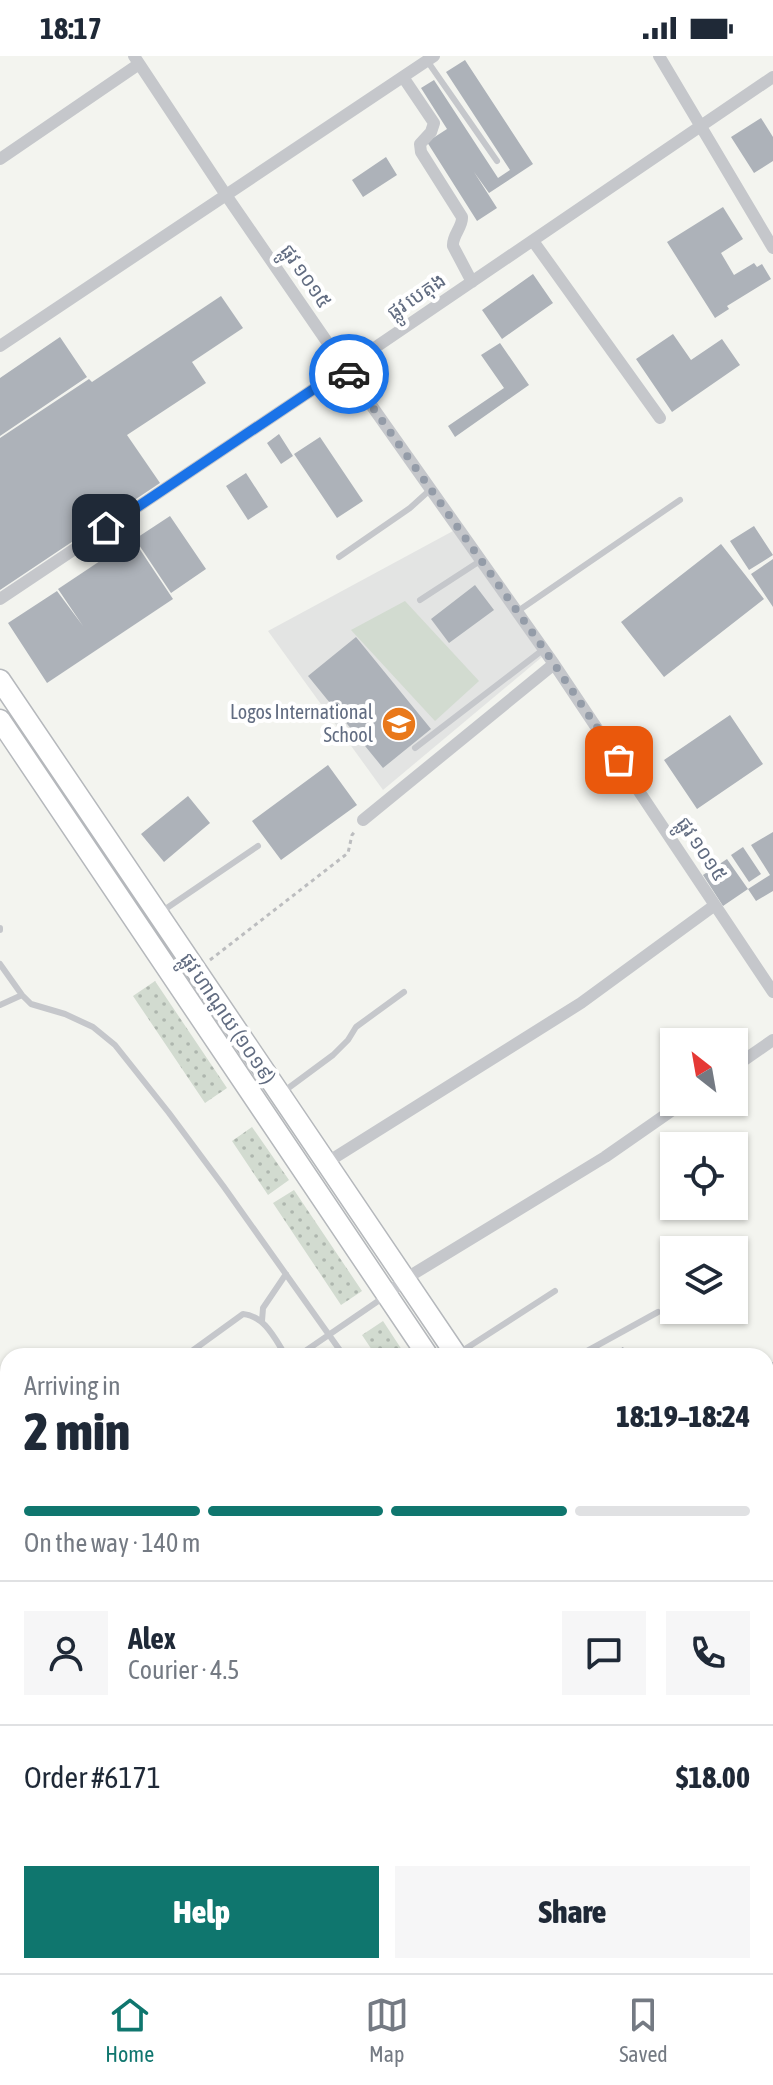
<!DOCTYPE html>
<meta charset="utf-8">
<style>
:root{--surface:#fff;--page:#f6f6f7;--text:#1f2937;--muted:#747a83;--line:#e0e1e3;--accent:#0f766e}
body{margin:0;font-family:"Asap Condensed","Noto Sans Khmer",sans-serif;background:var(--page);color:var(--text);height:100vh;display:flex;flex-direction:column;font-size:30px;white-space:nowrap}
*{box-sizing:border-box;margin:0}
p{font-size:26px;color:var(--muted)}
.icon{flex:none;width:44px;height:44px;fill:none;stroke:currentColor;stroke-width:2;stroke-linecap:round;stroke-linejoin:round}
.map{position:relative;flex:1;overflow:hidden}
.sheet{position:absolute;left:0px;top:1292px;width:774px;height:626px;display:flex;flex-direction:column;background:var(--surface);border-radius:24px 24px 0 0;box-shadow:0 2px 6px #0004}
.sheet>*{flex:none}
.needle{width:52px;rotate:329deg}
.buttons{position:absolute;left:660px;top:972px;display:grid;gap:16px}
.buttons a{display:grid;place-items:center;width:88px;height:88px;border-radius:0px;background:var(--surface);box-shadow:0 2px 6px #0004;font-size:40px}
.pin{position:absolute;display:grid;place-items:center;width:68px;height:68px;color:#fff;margin:-34px;border-radius:16px;box-shadow:0 4px 12px #0006}
.courier{position:absolute;display:grid;place-items:center;width:80px;height:80px;margin:-40px;border:6px solid #1a73e8;border-radius:50%;background:#fff;color:#222;box-shadow:0 2px 10px #0007}
.summary em{font-style:normal;font-weight:800}
.summary div{display:flex;flex-direction:column-reverse}
.summary{display:flex;align-items:center;justify-content:space-between;height:136px;padding:0 24px}
h1{font-size:52px;font-weight:800;line-height:60px}
.bar{display:grid;grid-template-columns:repeat(4,1fr);gap:12px 8px;align-content:center;height:96px;padding:0 24px}
.bar i{height:10px;border-radius:6px;background:var(--line)}
.bar .on{background:var(--accent)}
.bar p{grid-column:span 4}
.line{display:flex;align-items:center;gap:20px;padding:0 24px;border-top:2px solid var(--line)}
.line div{flex:1}
.round{display:grid;place-items:center;flex:none;width:84px;height:84px;border-radius:0px;background:var(--page)}
.cta{display:flex;gap:16px;margin-top:auto;padding:16px 24px}
.cta a{flex:1;height:92px;border-radius:0px;background:var(--accent);color:#fff;font-size:32px;font-weight:800;line-height:92px;text-align:center}
.cta a+a{background:var(--page);color:var(--text)}
.status{display:flex;justify-content:space-between;align-items:center;height:56px;padding:0 40px;background:var(--surface);direction:ltr}
.status svg{height:22px;fill:currentColor}
.tab-bar{display:flex;justify-content:space-around;align-items:center;height:112px;border-top:2px solid var(--line);background:var(--surface);font-size:22px;color:var(--muted)}
.tab-bar a{display:grid;justify-items:center;gap:4px}
.tab-bar .on{color:var(--accent)}
.map>svg:first-child{display:block}
.built{fill:#e3e4e3}
.grass{fill:url(#grass-dots)}
.green{fill:#d2dbd0}
.building{fill:#adb2b9}
.lines{fill:none;stroke-linecap:round;stroke-linejoin:round}
.primary-casing{stroke:#b5b8bc;stroke-width:23}
.path{stroke:#bcbdbf;stroke-width:3;stroke-dasharray:4 4;stroke-linecap:butt}
.service{stroke:#c5c7cb;stroke-width:6}
.minor{stroke:#c5c7cb;stroke-width:12}
.primary{stroke:#fff;stroke-width:20}
.done{stroke:#949ca8;stroke-width:8;stroke-dasharray:0 14.4}
.route{stroke:#1a73e8;stroke-width:10}
.labels{text-anchor:middle;stroke-width:8;stroke-linejoin:round;paint-order:stroke}
.street-label{font-size:20px;fill:#616c81;stroke:#fff}
.poi-label{font-size:20px;fill:#616c81;stroke:#fff;text-anchor:end}
</style>
<div class="status"><b>18:17</b><svg viewBox="0 0 49 12"><path d="M0 12V9h3v3zM5 12V6h3v6zM10 12V3h3v9zM15 12V0h3v12zM26 1h20v11H26zM47 4h2v5h-2z"/></svg></div>
<div class="map">
<svg width="773" height="1917" viewBox="0 0 773 1917">
<defs>
<pattern id="grass-dots" width="8" height="8" patternUnits="userSpaceOnUse" patternTransform="scale(2)"><rect width="8" height="8" fill="#d2dbd0"/><path d="M2 2h.1M6 6h.1" fill="none" stroke="#aeb6ae" stroke-width="1.8" stroke-linecap="round"/></pattern>
</defs>
<rect width="100%" height="100%" fill="#f3f4ef"/>
<path class="built" d="M453,475L542,601L383,734L268,575Z"/>
<path class="grass" d="M155,925L227,1032L205,1047L133,940Z
M252,1071L289,1124L268,1139L232,1085Z
M294,1134L362,1235L341,1249L273,1147Z
M383,1265L406,1300H376L362,1279Z"/>
<path class="green" d="M405,545L479,625L435,665L351,574Z"/>
<path class="building" d="M465,4L533,108L489,137L474,116L497,152L477,165L427,86L447,73L421,32L434,24L498,122L510,114L446,16Z
M761,62L773,81V105L754,117L731,81Z
M386,101L397,119L363,141L352,124Z
M723,151L743,183L721,197L734,219L754,207L757,211L762,208L771,223L727,250L729,253L715,262L667,186Z
M533,218L553,247L502,283L482,254Z
M221,240L243,272L192,306L206,327L127,379L160,427L0,534V382L89,323L92,326Z
M673,278L691,304L722,283L740,309L672,356L636,303Z
M60,281L87,321L0,380V322Z
M500,287L529,329L455,381L448,370L504,332L481,299Z
M279,378L293,400L281,408L267,387Z
M320,381L363,445L337,462L294,398Z
M246,417L268,451L248,464L226,430Z
M170,460L206,513L171,537L135,483Z
M754,470L773,499L749,514L730,485Z
M133,483L173,543L47,627L8,567L57,535L83,570L58,533Z
M721,488L764,543L664,621L621,566Z
M773,503V551L751,518Z
M475,529L494,554L449,587L431,563Z
M356,581L431,673L383,712L308,620Z
M730,659L763,708L697,753L664,704Z
M328,709L357,749L281,804L252,765Z
M188,740L210,767L164,806L141,778Z
M773,776V835L756,845L748,833L770,819L751,789Z
M743,791L761,818L749,826L731,799Z
M727,803L748,833L723,850L703,819Z
M623,1291L629,1300H607Z
M773,1706V1730L766,1720V1710Z
M312,1910H412L402,1917H301Z
M447,1910H473L478,1917H452Z"/>
<g class="lines">
<g class="primary-casing">
<path id="primary" d="M0,624L457,1300
M0,664L428,1300
M766,1759L773,1769
M766,1802L773,1812"/>
</g>
<path class="path" d="M210,904L348,797L352,779L356,774
M766,1682L773,1678"/>
<path class="service" d="M428,6L497,105
M339,501L410,452L431,433
M420,544L480,505
M518,555L680,444
M415,692L544,593
M161,856L258,790
M0,872V874
M0,908L22,939L31,948L65,958L93,971L115,989L169,1057L224,1131L344,1300
M0,949L22,939
M283,1036L333,999L348,984L356,971L404,936
M262,1265L263,1252L286,1218
M459,1297L555,1235
M185,1300L243,1258C265,1260 275,1283 286,1300
M298,1300L384,1241
M578,1300L658,1256
M245,1917L247,1910
M630,1917L640,1910
M684,1917L686,1910"/>
<path class="minor" d="M134,0L226,139L345,312L554,608L773,936
M659,0L773,192
M403,21L434,67L431,76L420,88L421,96L462,161C463,171 452,179 453,190L472,226
M0,103L139,8
M533,185L660,362
M0,290L434,0
M0,543L345,312L773,21
M363,764L554,608
M734,1011L773,984
M326,1107L581,947L715,849
M387,1239L405,1223L605,1101L684,1046
M766,1316L773,1312
M0,1379L8,1373
M766,1486L773,1481
M0,1781L8,1787
M0,1815L8,1806
M158,1910L165,1917
M18,1917L24,1910
M534,1917L544,1910"/>
<use href="#primary" class="primary"/>
</g>
<g class="lines">
<path class="done" d="M349,318L544,593L619,704"/>
<path class="route" d="M106,472L345,312L349,318"/>
</g>
<defs>
<g id="school-disc" transform="scale(1.8)"><circle r="9.5" fill="#e9781a" stroke="#fff"/><path d="M0-5L7-2L0 1L-7-2ZM-4 1L0 2.5L4 1V4Q0 6-4 4Z" fill="#fff"/></g>
</defs>
<g fill-rule="evenodd">
<use href="#school-disc" x="399" y="668"/>
</g>
<g class="labels">
<g class="street-label">
<text transform="translate(306 220) rotate(55)" y="7">ផ្លូវ ១០១៥</text>
<text transform="translate(416 240) rotate(-34)" y="7">ផ្លូវ បេតុង</text>
<text transform="translate(702 793) rotate(56)" y="7">ផ្លូវ ១០១៥</text>
<text transform="translate(228 962) rotate(56)" y="7">ផ្លូវ ហាណូយ (១០១៩)</text>
</g>
<g class="poi-label">
<text x="373" y="663">Logos International<tspan x="373" dy="23">School</tspan></text>
</g>
</g>
</svg>
<div class="buttons">
<a><svg class="needle" viewBox="-14 -14 28 28"><path d="M0-13l5 13h-10z" fill="#e53935"/><path d="M0 13l5-13h-10z" fill="#747a83"/></svg></a>
<a><svg class="icon" aria-label="locate" viewBox="0 0 24 24"><circle cx="12" cy="12" r="6"/><path d="M12 2v4M12 18v4M2 12h4M18 12h4"/></svg></a>
<a><svg class="icon" aria-label="layers" viewBox="0 0 24 24"><path d="M12 4l9 5-9 5-9-5zM3 14l9 5 9-5"/></svg></a>
</div>
<div class="pin" style="left:619px;top:704px;background:#ea580c"><svg class="icon" aria-label="bag" viewBox="0 0 24 24"><path d="M5 8h14l-1 12H6zM9 8a3 3 0 0 1 6 0"/></svg></div>
<div class="pin" style="left:106px;top:472px;background:#1f2937"><svg class="icon" aria-label="home" viewBox="0 0 24 24"><path d="M3 11l9-7 9 7M6 9v11h12V9"/></svg></div>
<div class="courier" style="left:349px;top:318px"><svg class="icon" aria-label="car" viewBox="0 0 24 24"><path d="M5 17H2v-5l4-1 3-4h7l3 4 3 1v5h-3M9 17h6M6 11h13"/><circle cx="7" cy="17" r="2"/><circle cx="17" cy="17" r="2"/></svg></div>
<section class="sheet">
<div class="summary"><div><h1>2 min</h1><p>Arriving in</p></div><em>18:19–18:24</em></div>
<div class="bar"><i class="on"></i><i class="on"></i><i class="on"></i><i></i><p>On the way · 140 m</p></div>
<div class="line" style="height:144px"><a class="round"><svg class="icon" aria-label="person" viewBox="0 0 24 24"><circle cx="12" cy="8" r="4"/><path d="M4 21q1-7 8-7t8 7"/></svg></a><div><b>Alex</b><p>Courier · 4.5</p></div><a class="round"><svg class="icon" aria-label="chat" viewBox="0 0 24 24"><path d="M4 5h16v11H9l-5 4z"/></svg></a><a class="round"><svg class="icon" aria-label="phone" viewBox="0 0 24 24"><path d="M5 4h4l2 5-3 2q2 4 5 5l2-3 5 2v4C11 20 4 13 5 4z"/></svg></a></div>
<div class="line" style="height:104px"><div>Order #6171</div><b>$18.00</b></div>
<div class="cta"><a>Help</a><a>Share</a></div>
</section>
</div>
<nav class="tab-bar">
<a class="on"><svg class="icon" aria-label="home" viewBox="0 0 24 24"><path d="M3 11l9-7 9 7M6 9v11h12V9"/></svg>Home</a>
<a><svg class="icon" aria-label="map" viewBox="0 0 24 24"><path d="M3 6l6-2 6 2 6-2v14l-6 2-6-2-6 2zM9 4v14M15 6v14"/></svg>Map</a>
<a><svg class="icon" aria-label="saved" viewBox="0 0 24 24"><path d="M7 4h10v16l-5-4-5 4z"/></svg>Saved</a>
</nav>
